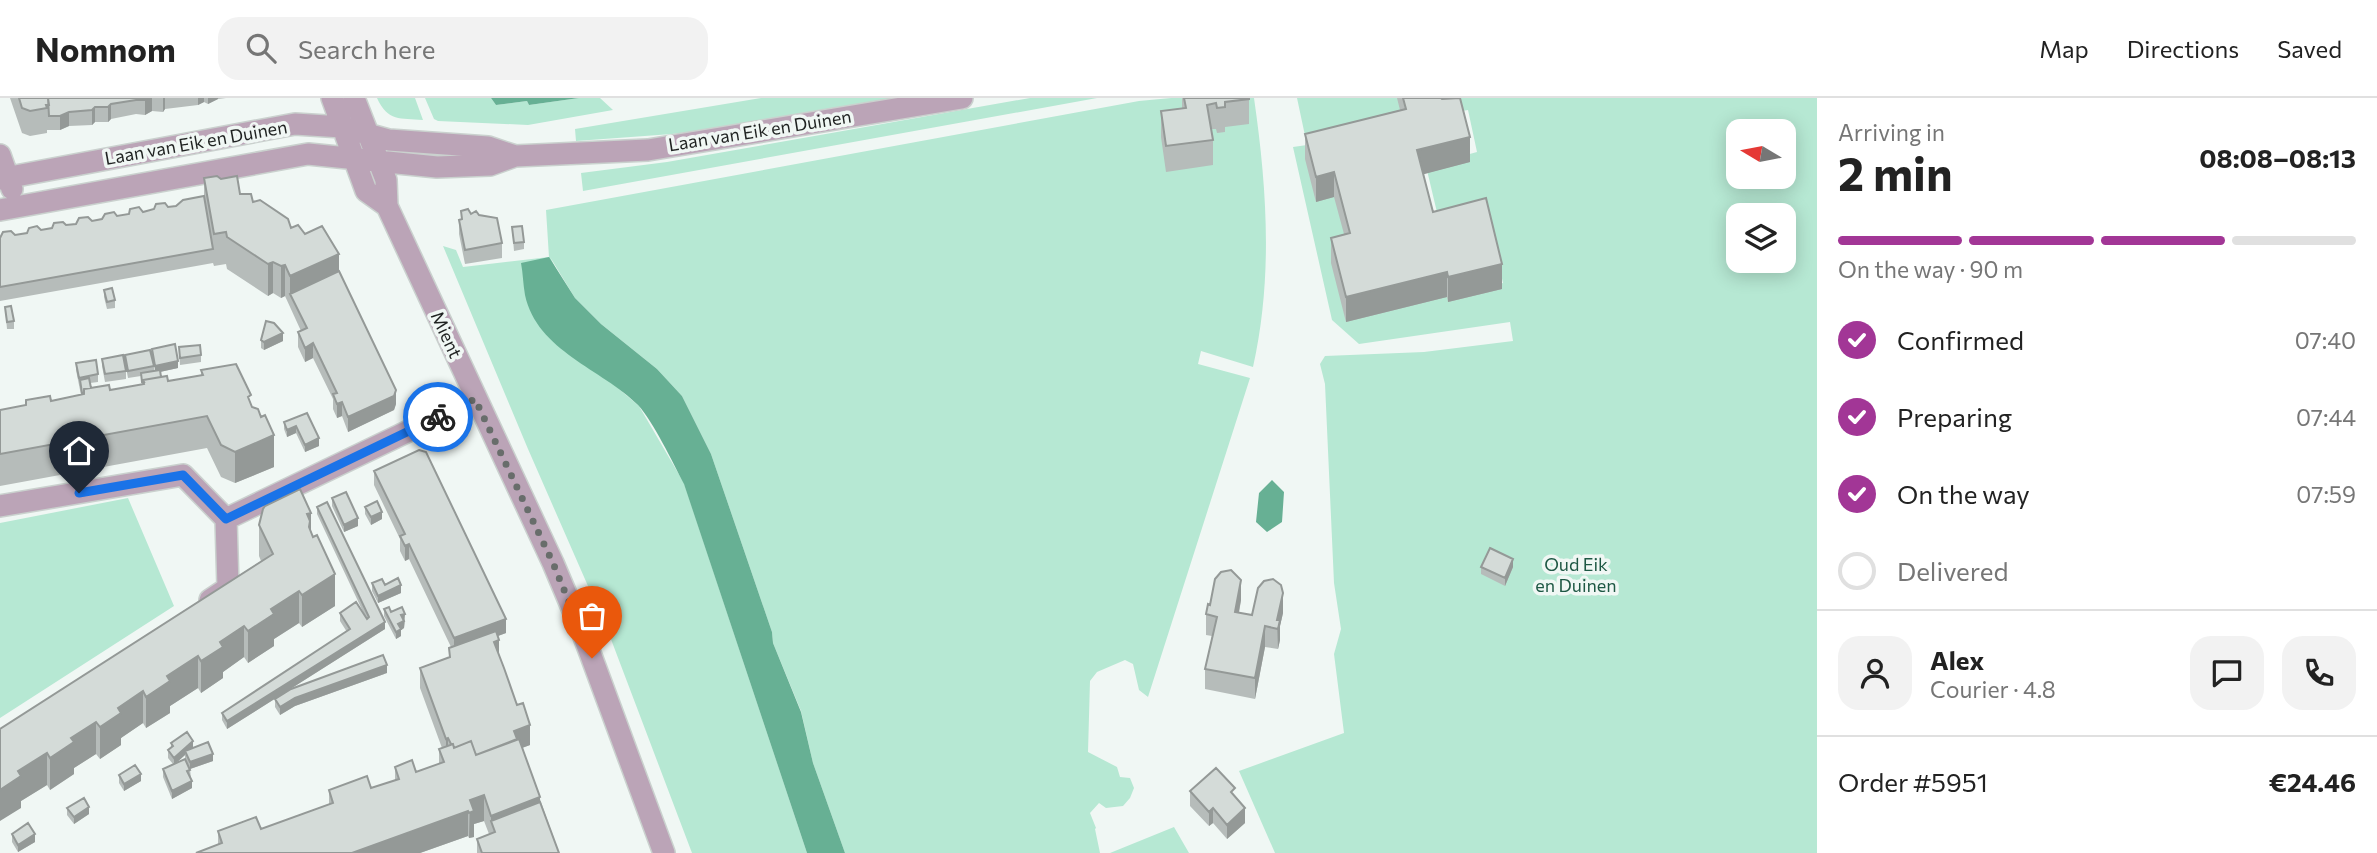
<!DOCTYPE html>
<meta charset="utf-8">
<style>
:root{--surface:#fff;--page:#f2f2f2;--text:#222;--muted:#767676;--line:#e0e0e0;--accent:#a23696}
body{margin:0;font-family:Commissioner,sans-serif;background:var(--page);color:var(--text);height:100vh;display:flex;flex-direction:column;font-size:26px;white-space:nowrap}
*{box-sizing:border-box;margin:0}
p{font-size:23px;color:var(--muted)}
.icon{flex:none;width:38px;height:38px;fill:none;stroke:currentColor;stroke-width:2;stroke-linecap:round;stroke-linejoin:round}
.map{position:relative;flex:1;overflow:hidden}
.sheet{display:flex;flex-direction:column;background:var(--surface);width:560px}
.sheet>*{flex:none}
.needle{width:46px;rotate:280deg}
.fabs{position:absolute;left:1726px;top:21px;display:grid;gap:14px}
.fabs a{display:grid;place-items:center;width:70px;height:70px;border-radius:14px;background:var(--surface);box-shadow:0 4px 18px #0003;font-size:35px}
.pin{position:absolute;display:grid;place-items:center;width:60px;height:60px;color:#fff;margin:-72px -30px;border-radius:50% 50% 50% 0;rotate:-45deg;box-shadow:0 0 7px #0007}
.pin .icon{rotate:45deg}
.courier{position:absolute;display:grid;place-items:center;width:70px;height:70px;margin:-35px;border:5px solid #1a73e8;border-radius:50%;background:#fff;color:#222;box-shadow:0 2px 9px #0007}
.head em{font-style:normal;font-weight:700}
.head div{display:flex;flex-direction:column-reverse}
.head{display:flex;align-items:center;justify-content:space-between;height:119px;padding:0 21px}
h1{font-size:46px;font-weight:700;line-height:52px}
.bar{display:grid;grid-template-columns:repeat(4,1fr);gap:10px 7px;align-content:center;height:84px;padding:0 21px}
.bar i{height:9px;border-radius:5px;background:var(--line)}
.bar .current{background:var(--accent)}
.bar p{grid-column:span 4}
.line{display:flex;align-items:center;gap:18px;padding:0 21px;border-top:2px solid var(--line)}
.line div{flex:1}
.round{display:grid;place-items:center;flex:none;width:74px;height:74px;border-radius:21px;background:var(--page)}
ol{padding:0 21px;list-style:none}
li{display:flex;align-items:center;gap:21px;height:77px}
li p{margin-inline-start:auto}
li .icon{padding:7px;border-radius:50%;background:var(--accent);color:#fff;stroke-width:4}
li:last-child{color:var(--muted)}
li i{width:38px;height:38px;border:4px solid var(--line);border-radius:50%}
header{display:flex;align-items:center;gap:42px;box-sizing:border-box;height:98px;padding:0 35px;background:var(--surface);border-bottom:2px solid var(--line)}
header strong{font-size:33px}
nav{display:flex;gap:38px;margin-inline-start:auto;font-size:24px}
.search{width:490px;height:63px;background:var(--page);display:flex;align-items:center;gap:18px;box-sizing:border-box;padding:0 24px;border-radius:21px;color:var(--muted);font-size:26px}
main{display:flex;flex:1;min-height:0}
.map>svg:first-child{display:block}
.green{fill:#b6e8d3;fill-rule:evenodd}
.water{fill:#67b094}
.lines{fill:none;stroke-linecap:round;stroke-linejoin:round}
.minor-casing{stroke:#cad1ce;stroke-width:24}
.minor{stroke:#bba4b7;stroke-width:21}
.wall{fill:#b6bcba;fill-rule:evenodd}
.shaded-wall{fill:#949997}
.building{fill:#d4dbd8;stroke:#949997;stroke-width:2}
.done{stroke:#686d6b;stroke-width:7;stroke-dasharray:0 12.6}
.route{stroke:#1a73e8;stroke-width:9}
.labels{text-anchor:middle;stroke-width:7;stroke-linejoin:round;paint-order:stroke}
.street-label{font-size:18px;fill:#1f2221;stroke:#f0f7f4}
.park-label{font-size:18px;fill:#1e5844;stroke:#f0f7f4}
</style>
<header>
<strong>Nomnom</strong>
<div class="search"><svg class="icon" aria-label="search" viewBox="0 0 24 24"><circle cx="10" cy="10" r="6"/><path d="M15 15l6 6"/></svg>Search here</div>
<nav><a>Map</a><a>Directions</a><a>Saved</a></nav>
</header>
<main>
<div class="map">
<svg width="1817" height="755" viewBox="0 0 1817 755">
<rect width="100%" height="100%" fill="#f0f7f4"/>
<path class="green" d="M377,0H415L423,22C400,20 388,24 377,0Z
M425,0H491L496,7L527,3L529,7L579,0H600L613,12L528,27L438,23L434,21Z
M761,0H896L738,28L672,36L576,43L575,31Z
M1030,0H1097L583,93L581,75L667,64Z
M1171,0H1254C1267,90 1273,180 1253,269L1201,253L1198,266L1250,280L1148,599L1139,592L1133,566L1125,562L1097,574L1090,583L1088,654L1117,669L1120,679L1130,680L1134,690L1130,700L1123,708L1106,710L1099,705L1090,715L1096,730L1095,731L1100,755H845L813,665L801,613L773,545L772,534L711,356L682,298L657,271L601,226L575,200L550,159L612,285L639,308L684,385L807,755H692L609,536L528,351L443,148L456,152L463,169L549,159L546,112L1139,3Z
M1297,0H1404L1388,78L1347,217L1503,185L1488,117L1440,127L1426,68L1477,54L1468,12L1443,16L1440,0H1817V755H1275L1239,673L1344,635L1334,556L1341,531L1334,485L1325,286L1320,266L1325,258L1424,254L1513,243L1510,224L1359,246L1332,222L1293,49L1307,47ZM1738,33H1783V79H1738ZM1738,117H1783V163H1738Z
M128,400L174,508L0,620V425Z
M1174,729L1189,755H1110Z"/>
<path class="water" d="M491,0H579L529,7L527,3L496,7Z
M549,159L575,200L601,226L657,271L682,298L711,356L772,534L773,545L801,614L813,665L845,755H807L684,386C673,365 653,323 638,307C602,271 537,253 525,197C523,186 523,175 521,165Z
M1272,382L1284,394L1282,424L1267,434L1256,424L1259,395Z"/>
<g class="lines">
<g class="minor-casing">
<path id="minor" d="M332,0L366,93L387,108
M354,0L386,82L387,108L553,465L583,536L664,755
M0,57L12,91
M0,81L295,26L342,29L389,42L488,49L515,58
M0,112L308,56L437,69L490,67L515,58L648,52L962,0
M0,408L183,377L226,421L228,490L210,502
M226,421L475,301"/>
</g>
<use href="#minor" class="minor"/>
</g>
<path class="wall" d="M10,0H226L218,1L208,6L204,4L198,7L165,11L163,14L152,13L145,17L136,16L111,21L108,24H95L92,27L69,28L60,32H47V35L30,38L22,35Z
M1182,0H1249V26L1225,29V34L1217,35L1216,31H1211L1213,42V67L1166,74L1161,39V13L1182,10Z
M1397,0H1441L1470,64L1423,76L1433,114L1502,191L1448,204L1447,199L1346,224L1331,165V140L1344,136L1334,99L1316,104L1305,61V36L1400,12Z
M204,80L240,96L253,104L291,130L305,136L339,173L396,306L394,312L348,334L342,318L337,320L333,311V301L313,260L305,264L298,249V234L301,233L285,198L281,200L273,195L268,198L227,171L226,166L214,168L213,165L0,203V140L176,108L204,98Z
M461,113L479,117L502,145V160L465,166L459,136V122L461,121Z
M512,129L524,144V151L514,153Z
M104,192L115,202V210L107,211L104,199Z
M5,209L14,223V231H7Z
M261,242L283,243L264,252L261,250Z
M179,249L201,257V264L180,267Z
M152,251L178,270L160,274L161,279L168,283L201,277V272L251,306L274,369L235,385L221,379L207,350L0,388V312L81,297L76,272V265L98,276V284L90,285L91,290L110,292L142,287L141,278L128,280L125,264V257L154,268V273H155L152,258Z
M102,261L126,273V281L105,284L102,268Z
M307,315L319,348L305,354L296,335L287,339L284,331V324Z
M374,373L506,535L498,538L499,557L530,647L522,650L559,755H477V741L489,736L484,723L474,726V739L469,740L468,738L420,755H196L218,747V733L261,731L329,706V692L371,690L395,682V669L416,674L439,666V651L442,650L420,590V570L449,559V550L451,549L409,461L405,463L400,453V441L374,387Z
M332,400L358,428L344,434L332,408Z
M317,409L385,531L227,631L222,622V615L347,534L340,523V515L365,518L317,416Z
M365,409L382,421L371,427L365,416Z
M259,427L311,433L335,508L302,529L299,525L274,541V548L248,565L244,559L223,574V580L201,595L198,590L170,608V615L146,630L143,625L121,640V647L100,661L96,656L74,670V676L50,692L47,687L21,703V710L0,631L261,463L259,458Z
M1481,469H1513L1505,488L1481,476Z
M372,485L385,487L401,495L378,505L372,493Z
M1241,502L1239,515L1252,517L1283,515L1280,528V542L1278,551L1265,549L1255,601L1205,591V571L1212,538L1206,537V516L1210,507Z
M384,511L391,514L405,523L404,530L401,532V538L396,541L384,518Z
M387,575L295,608L280,617L275,609V601Z
M171,645L193,650L213,663L190,671L192,690L172,701L163,679V671L173,666L168,660V652L171,650ZM185,657V660L189,670L176,665Z
M119,677L141,683L124,693L119,685Z
M1190,693L1235,699L1245,725L1227,741L1213,725L1209,728L1190,708Z
M67,710L89,716L74,726L67,717Z
M12,736L35,744L18,754L12,744Z"/>
<path class="shaded-wall" d="M150,0H152V13L145,17V2Z
M163,0H165V11L163,14Z
M198,0H204V4L198,7Z
M208,0H218V1L208,6Z
M111,6V21L108,24V9Z
M95,9V24L92,27V12Z
M69,14V28L60,32V18Z
M1470,39V64L1417,78V52Z
M1334,74V99L1316,104V79Z
M339,156V187L290,196V178Z
M273,164V195L268,198V166Z
M1502,166V191L1448,204V179Z
M285,167V198L281,200V168Z
M1447,174V199L1346,224V199Z
M283,235V243L264,252V244Z
M313,245V260L305,264V250Z
M178,263V270L155,275V268Z
M396,292V306L394,312L348,334V319Z
M342,304V318L337,320V306Z
M296,328V335L287,339V332Z
M274,337V369L235,385V354Z
M319,340V348L305,354V347Z
M382,414V421L371,427V419Z
M311,415V446L307,416Z
M358,420V428L344,434V427Z
M409,446V461L405,463V448Z
M1513,461V469L1505,488V480Z
M335,476V508L302,529V497Z
M1241,482V502L1235,534V514Z
M401,487V495L378,505V498Z
M299,493V525L274,541V548L248,565V533L271,511Z
M1283,495V515L1280,528V542L1278,551L1277,522Z
M405,516L404,530L401,532V538L396,541V534L398,526L401,517Z
M506,521V535L454,554V540Z
M385,524V531L227,631V623Z
M244,528V559L223,574V580L201,595V563L220,544Z
M1265,528V549L1255,601V580Z
M499,542V562L494,544Z
M198,558V590L170,608V615L146,630V599L167,578Z
M387,567V575L295,608L280,617V609L295,600Z
M143,593V625L121,640V647L100,661V629L118,610Z
M96,624V656L74,670V676L50,692V660L71,640Z
M530,627V647L519,651L514,633Z
M448,640V660L446,661V641Z
M193,643V650L185,653V657L174,667V660Z
M47,655V687L21,703V710L0,723V692L18,673Z
M213,656V663L190,671V664Z
M141,676V683L124,693V686Z
M192,683V690L172,701V693Z
M484,697V723L474,726V739L469,740L470,702Z
M540,699V724L495,734L491,723V718Z
M89,709V716L74,726V719Z
M1213,710V725L1209,728V714Z
M1245,710V725L1227,741V727Z
M468,713V738L420,755H352Z
M35,736V744L18,754V747Z"/>
<path class="building" d="M19,0H48L49,7H46L47,10L30,13L22,10Z
M48,0H150L145,2H136L111,6L108,9H95L92,12L69,14L60,18H49Z
M1184,0H1249V1L1225,4V9L1217,10L1216,5L1207,7L1213,42L1166,48L1161,13L1186,10Z
M1403,0H1441L1442,1L1460,0L1470,39L1417,52L1433,114L1486,100L1502,166L1448,179L1447,174L1346,199L1331,140L1350,135L1334,74L1316,79L1305,36L1406,11Z
M217,78L221,81L237,78L240,96H251L253,104L260,102L288,121L291,130L298,127L305,136L322,128L339,156L290,178L285,167L281,168L273,164L268,166L227,139L226,134L214,136L204,80Z
M204,98L213,151L0,189V140L3,134L11,133L15,137L27,135L29,130L37,128L41,132L52,130L54,125L63,124L66,127L76,126L79,120L88,119L92,123L102,121L105,116L114,114L117,118L129,116L130,111L139,109L143,114L154,111L156,106L165,105L168,109L176,108L183,102Z
M468,111L471,116L476,113L479,117L497,120L502,145L465,152L459,122L462,121L461,113Z
M522,128L524,144L514,145L512,129Z
M339,173L396,292L394,298L348,319L342,304L337,306L333,296L337,295L313,245L305,250L298,234L307,230L290,196Z
M112,190L115,202L107,204L104,192Z
M11,208L14,223L7,224L5,209Z
M266,223L274,225L283,235L264,244L261,242Z
M175,246L178,263L155,268L152,251Z
M200,247L201,257L180,260L179,249Z
M150,252L154,268L128,273L125,257Z
M123,257L126,273L105,276L102,261Z
M96,262L98,276L79,280L76,265Z
M236,266L251,297L248,299L252,309L258,311L261,319L265,317L274,337L235,354L221,347L207,318L0,356V312L26,307V302L50,298L51,303L84,296V291L109,287L110,292L144,286L143,282L167,278L168,283L203,277L201,272Z
M160,272L161,279L143,282L144,284H142L141,275Z
M89,280L91,290L84,291V295H82L80,282Z
M307,315L319,340L305,347L296,328L287,332L284,324Z
M419,352L426,354L506,521L454,540L409,446L405,448L400,438L405,436L374,373Z
M300,391L311,415L307,416L310,423L309,429L313,439L317,437L335,476L302,497L299,493L271,511L274,516L248,533L244,528L220,544L223,549L201,563L198,558L167,578L170,583L146,599L143,593L118,610L121,615L100,629L96,624L71,640L74,644L50,660L47,655L18,673L21,678L0,692V631L273,456L259,427L263,411L265,408Z
M346,394L358,420L344,427L332,400Z
M377,403L382,414L371,419L365,409Z
M327,404L385,524L227,623L222,615L350,531L340,515L356,504L367,521L369,519L317,409Z
M1490,450L1513,461L1505,480L1481,469Z
M1231,472L1241,482L1235,514L1252,517L1258,490L1264,483L1273,481L1281,487L1283,495L1277,522H1280L1278,531L1265,528L1255,580L1205,571L1217,519L1206,516L1208,506L1210,507L1215,481L1221,474Z
M398,480L401,487L378,498L372,485L382,481L385,487Z
M389,509L391,514L402,509L405,516L401,517L404,523L398,526L401,531L396,534L384,511Z
M496,533L499,542L494,544L504,570L517,607L523,605L530,627L514,633L517,641L476,657L471,643L454,650L453,646H451L448,640L446,641L420,570L450,559L449,550Z
M383,557L387,567L295,600L280,609L275,601L291,591Z
M187,634L193,643L174,660L168,652L173,648L171,645Z
M519,641L540,699L491,718L484,697L470,702L474,713L469,715L468,713L352,755H196L222,745L218,733L256,719L261,731L333,705L329,692L367,678L371,690L399,681L395,669L412,662L416,674L444,664L439,651L453,646L454,650L471,643L476,657Z
M208,644L213,656L190,664L185,653Z
M185,661L190,672L187,673L192,683L172,693L163,671Z
M135,667L141,676L124,686L119,677Z
M1216,670L1235,690L1231,694L1245,710L1227,727L1213,710L1209,714L1190,693Z
M84,700L89,709L74,719L67,710Z
M540,704L559,755H482L477,741L495,734L491,723Z
M28,725L35,736L18,747L12,736Z"/>
<g class="lines">
<path class="done" d="M438,319L475,301L553,465L592,560"/>
<path class="route" d="M79,395L183,377L226,421L438,319"/>
</g>
<g class="labels">
<g class="street-label">
<text transform="translate(760 33) rotate(-9)" y="6">Laan van Eik en Duinen</text>
<text transform="translate(196 45) rotate(-10)" y="6">Laan van Eik en Duinen</text>
<text transform="translate(446 237) rotate(65)" y="6">Mient</text>
</g>
<g class="park-label">
<text x="1576" y="473">Oud Eik<tspan x="1576" dy="21">en Duinen</tspan></text>
</g>
</g>
</svg>
<div class="fabs">
<a><svg class="needle" viewBox="-14 -14 28 28"><path d="M0-13l5 13h-10z" fill="#e53935"/><path d="M0 13l5-13h-10z" fill="#767676"/></svg></a>
<a><svg class="icon" aria-label="layers" viewBox="0 0 24 24"><path d="M12 4l9 5-9 5-9-5zM3 14l9 5 9-5"/></svg></a>
</div>
<div class="pin" style="left:592px;top:560px;background:#ea580c"><svg class="icon" aria-label="bag" viewBox="0 0 24 24"><path d="M5 8h14l-1 12H6zM9 8a3 3 0 0 1 6 0"/></svg></div>
<div class="pin" style="left:79px;top:395px;background:#1f2937"><svg class="icon" aria-label="home" viewBox="0 0 24 24"><path d="M3 11l9-7 9 7M6 9v11h12V9"/></svg></div>
<div class="courier" style="left:438px;top:319px"><svg class="icon" aria-label="bike" viewBox="0 0 24 24"><circle cx="6" cy="16" r="4"/><circle cx="18" cy="16" r="4"/><path d="M6 16l4-8h5l3 8M10 8l3 8H6M13 5h3"/></svg></div>
</div>
<section class="sheet">
<div class="head"><div><h1>2 min</h1><p>Arriving in</p></div><em>08:08–08:13</em></div>
<div class="bar"><i class="current"></i><i class="current"></i><i class="current"></i><i></i><p>On the way · 90 m</p></div>
<ol>
<li><svg class="icon" aria-label="check" viewBox="0 0 24 24"><path d="M5 12l5 5 9-10"/></svg>Confirmed<p>07:40</p></li>
<li><svg class="icon" aria-label="check" viewBox="0 0 24 24"><path d="M5 12l5 5 9-10"/></svg>Preparing<p>07:44</p></li>
<li><svg class="icon" aria-label="check" viewBox="0 0 24 24"><path d="M5 12l5 5 9-10"/></svg>On the way<p>07:59</p></li>
<li><i></i>Delivered</li>
</ol>
<div class="line" style="height:126px"><a class="round"><svg class="icon" aria-label="person" viewBox="0 0 24 24"><circle cx="12" cy="8" r="4"/><path d="M4 21q1-7 8-7t8 7"/></svg></a><div><b>Alex</b><p>Courier · 4.8</p></div><a class="round"><svg class="icon" aria-label="chat" viewBox="0 0 24 24"><path d="M4 5h16v11H9l-5 4z"/></svg></a><a class="round"><svg class="icon" aria-label="phone" viewBox="0 0 24 24"><path d="M5 4h4l2 5-3 2q2 4 5 5l2-3 5 2v4C11 20 4 13 5 4z"/></svg></a></div>
<div class="line" style="height:91px"><div>Order #5951</div><b>€24.46</b></div>
</section>
</main>
